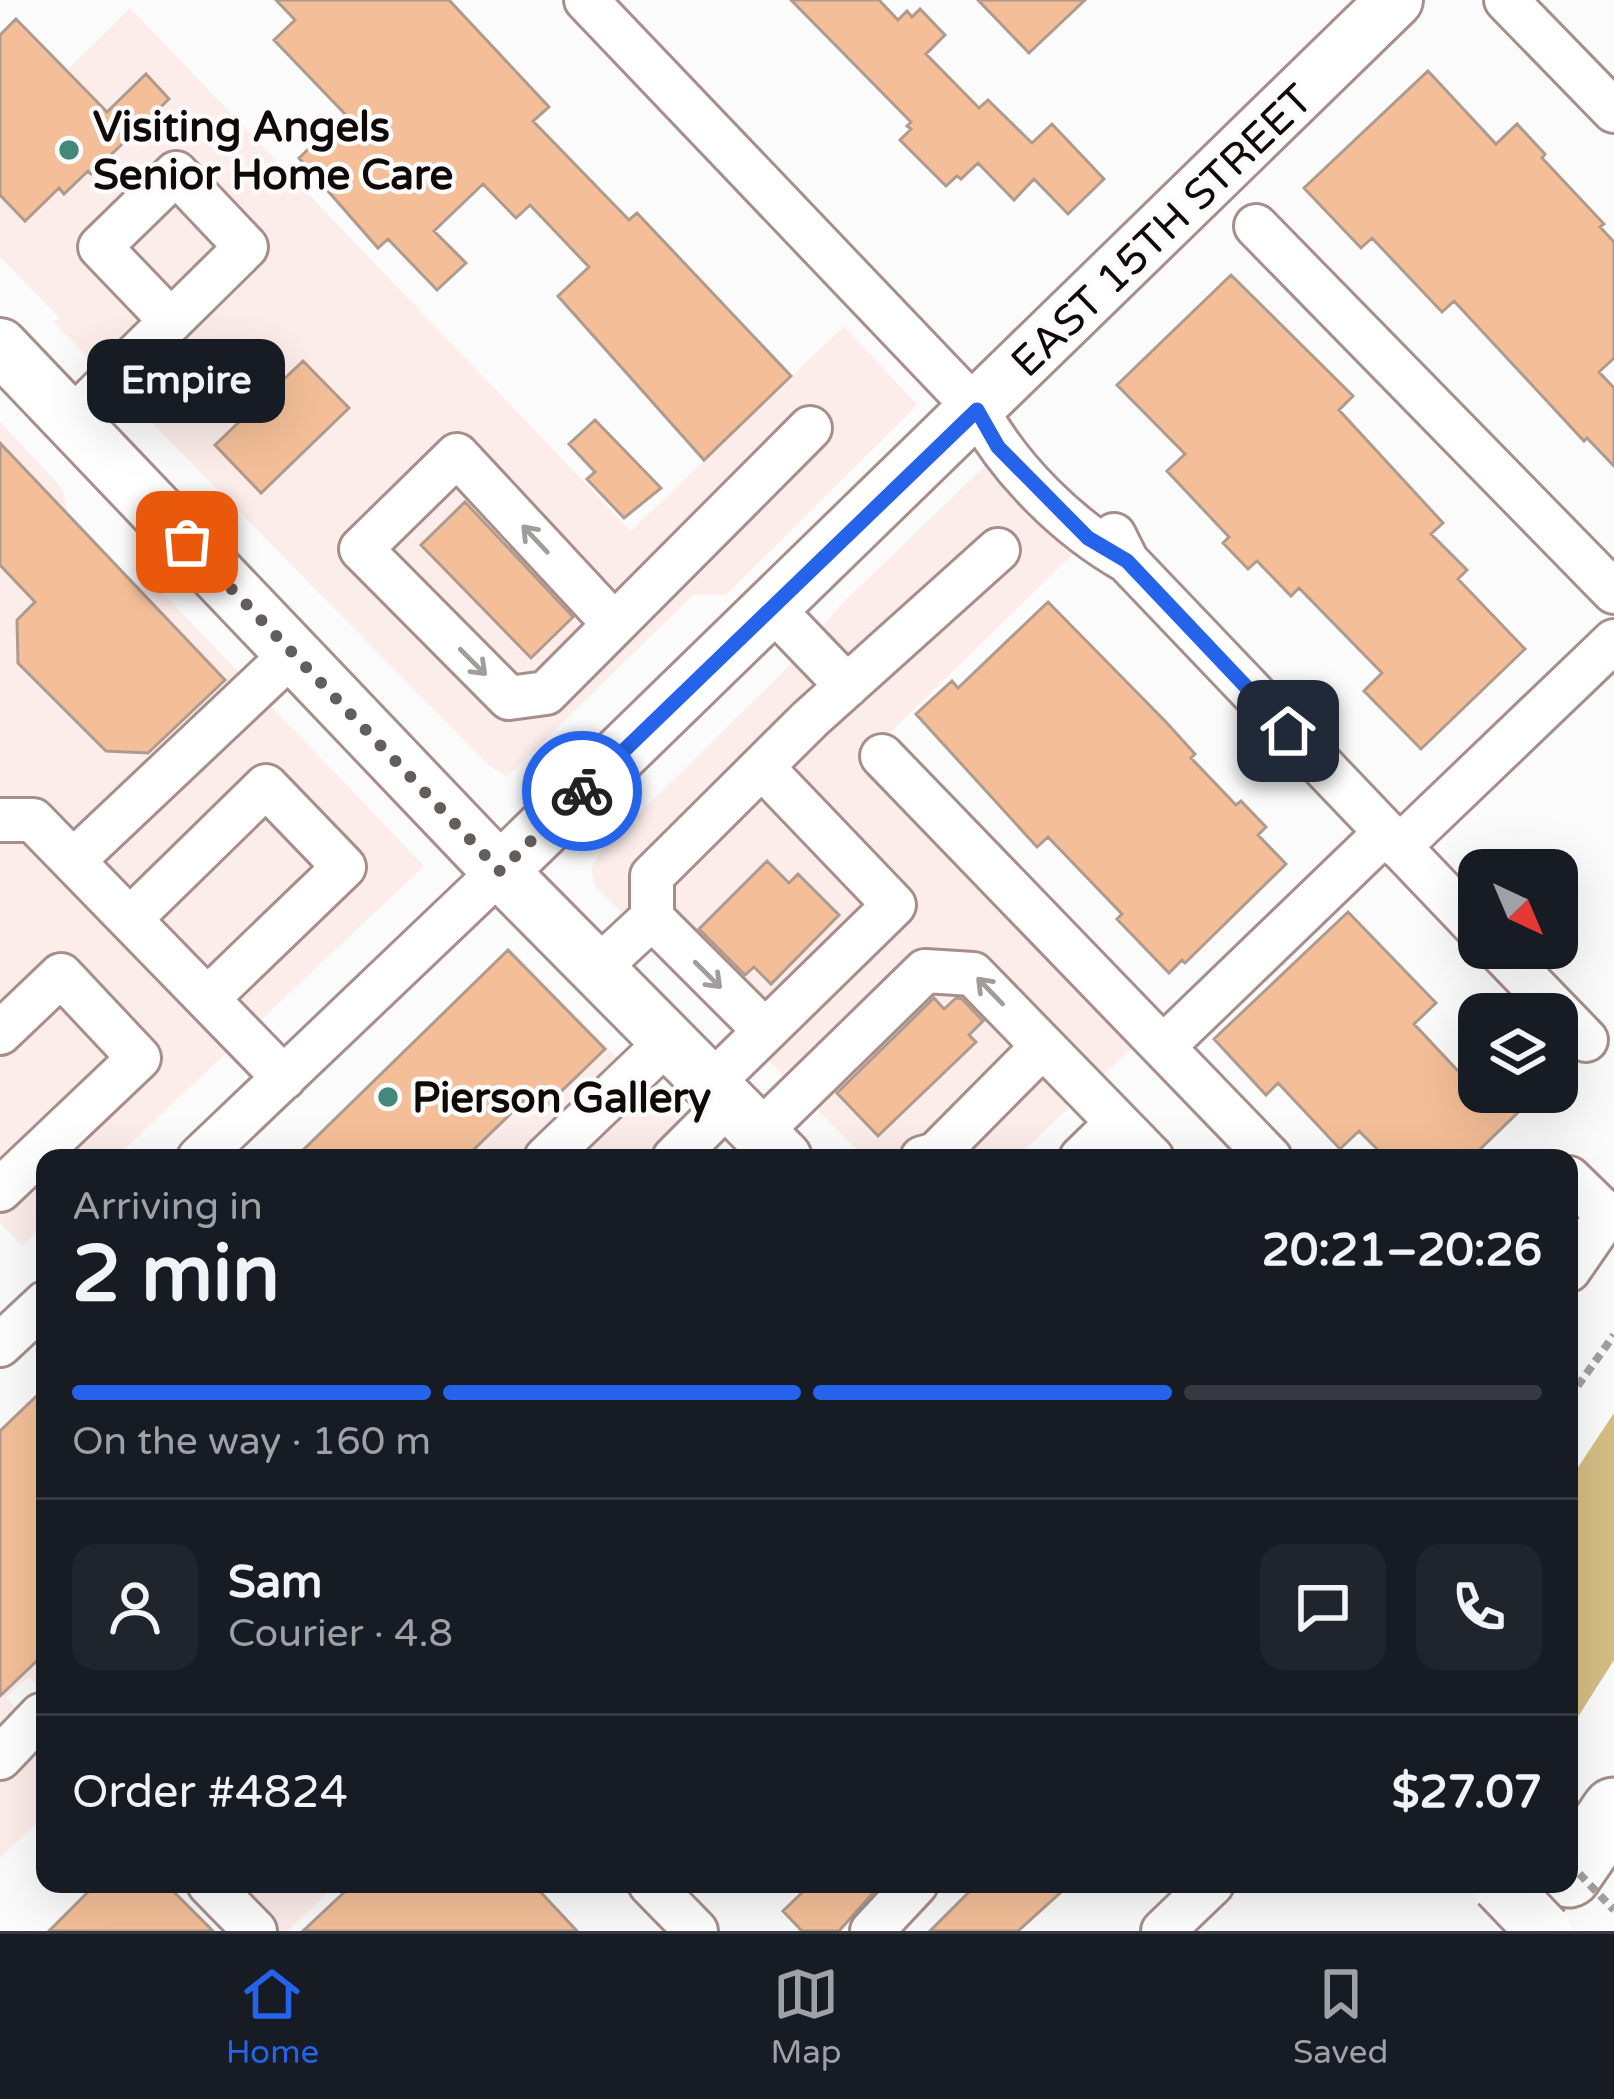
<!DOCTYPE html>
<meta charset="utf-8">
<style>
:root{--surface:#171b24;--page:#20242c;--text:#f1f3f6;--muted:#9ea1a6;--line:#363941;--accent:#2563eb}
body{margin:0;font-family:"Varela Round",sans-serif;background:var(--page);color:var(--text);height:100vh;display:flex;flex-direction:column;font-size:45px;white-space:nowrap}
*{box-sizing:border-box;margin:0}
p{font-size:39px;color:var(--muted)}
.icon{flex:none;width:66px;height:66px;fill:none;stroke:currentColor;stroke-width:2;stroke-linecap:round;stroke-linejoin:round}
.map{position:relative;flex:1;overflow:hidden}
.details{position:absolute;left:36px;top:1149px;width:1542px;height:744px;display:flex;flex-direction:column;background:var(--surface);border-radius:24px;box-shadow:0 12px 48px #0002}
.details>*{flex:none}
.needle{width:78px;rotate:136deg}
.buttons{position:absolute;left:1458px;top:849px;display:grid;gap:24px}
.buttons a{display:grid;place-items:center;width:120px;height:120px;border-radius:24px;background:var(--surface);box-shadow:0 12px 48px #0002;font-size:60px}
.pin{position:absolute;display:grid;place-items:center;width:102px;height:102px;color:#fff;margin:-51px;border-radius:24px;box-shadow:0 6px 18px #0006}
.courier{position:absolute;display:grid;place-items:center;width:120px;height:120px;margin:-60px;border:9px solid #2563eb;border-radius:50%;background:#fff;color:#222;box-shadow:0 3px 15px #0007}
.bubble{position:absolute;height:84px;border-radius:24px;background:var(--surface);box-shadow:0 12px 48px #0002;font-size:39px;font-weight:800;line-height:84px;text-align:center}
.headline em{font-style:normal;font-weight:800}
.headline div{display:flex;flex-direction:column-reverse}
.headline{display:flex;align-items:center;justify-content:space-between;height:204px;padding:0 36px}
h1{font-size:78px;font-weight:800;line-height:90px}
.bar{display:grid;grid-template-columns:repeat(4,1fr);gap:18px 12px;align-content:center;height:144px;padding:0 36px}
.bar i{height:15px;border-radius:9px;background:var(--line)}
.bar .on{background:var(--accent)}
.bar p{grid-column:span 4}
.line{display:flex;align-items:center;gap:30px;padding:0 36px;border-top:3px solid var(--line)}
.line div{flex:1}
.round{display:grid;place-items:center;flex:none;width:126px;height:126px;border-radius:24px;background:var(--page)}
.menu{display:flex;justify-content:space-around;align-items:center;height:168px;border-top:3px solid var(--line);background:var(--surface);font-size:33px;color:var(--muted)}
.menu a{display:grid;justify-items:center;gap:6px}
.menu .on{color:var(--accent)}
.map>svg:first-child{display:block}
.built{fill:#fcedeb}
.forest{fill:#d5be84}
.building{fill:#f4bf98;stroke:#af9b8d;stroke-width:3}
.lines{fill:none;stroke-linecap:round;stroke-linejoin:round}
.minor-casing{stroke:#a78e8a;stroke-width:48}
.major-casing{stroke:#a78e8a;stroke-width:60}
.highway-casing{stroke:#a78e8a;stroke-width:69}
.path{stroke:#a29f9f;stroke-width:8;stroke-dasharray:9 6;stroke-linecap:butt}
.minor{stroke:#fff;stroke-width:42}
.major{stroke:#fff;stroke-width:54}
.highway{stroke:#fff;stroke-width:63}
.major-bridge-casing{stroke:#a78e8a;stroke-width:60;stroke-linecap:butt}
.path-bridge{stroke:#a29f9f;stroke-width:8;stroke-dasharray:9 6;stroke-linecap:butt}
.major-bridge{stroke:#fff;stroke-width:54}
.oneway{stroke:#a09d9c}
.done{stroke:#635e5d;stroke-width:12;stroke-dasharray:0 21.6}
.route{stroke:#2563eb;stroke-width:15}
.poi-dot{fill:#44887b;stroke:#fbfbfb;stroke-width:4.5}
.labels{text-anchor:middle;stroke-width:9;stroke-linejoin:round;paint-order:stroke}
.poi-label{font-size:42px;font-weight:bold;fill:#110908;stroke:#fbfbfb;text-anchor:start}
.street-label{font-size:42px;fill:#110908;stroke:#fbfbfb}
</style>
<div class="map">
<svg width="1614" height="1931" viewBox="0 0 1614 1931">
<rect width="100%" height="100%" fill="#fbfbfb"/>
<path class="built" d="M130,8L631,531L844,326L917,405L726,595H693L507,777L485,762L54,323L59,317L0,257V136Z
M0,422L62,488L69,517L134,583L155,585L424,866L115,1158H45V1224L22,1246L0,1223Z
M995,456L1081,546L866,756L1140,1040L1016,1158H865L595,886L591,870L600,852L782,673L841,605Z
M509,947L715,1158H291L388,1067Z
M45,1385V1693L29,1677L6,1697L45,1739V1815L0,1858V1428Z
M229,1884H336L288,1931H275Z"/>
<path class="forest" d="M1614,1413V1660L1569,1731V1481Z"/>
<path class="building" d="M276,0H449L549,107L533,121L629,220L637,213L791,376L704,460L558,296L589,267L530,205L516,218L483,184L434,231L466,263L437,290L388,239L378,248L299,158L345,114L274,40L295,20Z
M791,0H879L898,20L907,11L912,17L920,9L945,35L926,54L979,108L988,100L1032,143L1052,124L1104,179L1068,214L1034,179L1014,200L978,163L961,179L957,176L946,186L900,140L911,129L907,126L911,122Z
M978,0H1085L1029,53Z
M16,19L107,112L146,74L169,99L91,174L88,171L64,194L59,188L25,221L0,195V35Z
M1428,71L1496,144L1517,124L1545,154L1542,158L1604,224L1600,227L1614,242V358L1599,372L1614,388V466L1587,438L1584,441L1454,301L1442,312L1372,238L1361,248L1304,188Z
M1231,275L1353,396L1339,410L1443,523L1431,534L1467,570L1458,579L1525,649L1421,749L1364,691L1382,673L1299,588L1291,596L1257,561L1248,569L1223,543L1229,537L1167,471L1185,454L1117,385Z
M303,361L349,408L261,493L215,445Z
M595,420L661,488L624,518L587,479L595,472L569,444Z
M0,443L225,680L148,753L106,751L18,663L17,620L35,602L0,565Z
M465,502L573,617L531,658L421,545Z
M1048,602L1166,722L1195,754L1191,758L1236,805L1241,801L1266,827L1258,835L1286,864L1185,963L1182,960L1169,973L1117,919L1122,914L1048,837L1037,847L916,714L952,681L958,688Z
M767,861L789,883L798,874L839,915L771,984L754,967L745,975L699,929Z
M1348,912L1436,1003L1414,1024L1460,1073L1479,1054V1092H1539L1471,1158H1386L1359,1131L1340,1149L1278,1083L1266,1095L1214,1039Z
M508,950L605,1049L545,1107L532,1093L465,1158H295Z
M934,998L944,1009L956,998L962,999L983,1021L969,1035L976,1042L878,1136L837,1093Z
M45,1388V1653L0,1696V1431Z
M96,1884H166L213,1931H49Z
M353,1884H533L577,1931H303Z
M811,1884H881L839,1931H802L783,1911Z
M977,1884H1070L1018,1931H930Z"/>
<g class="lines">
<g class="minor-casing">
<path id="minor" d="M586,0L977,410C1011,471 1067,527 1127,561
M1506,0L1614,111
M1256,226L1614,592
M71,420C129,362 187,305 246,247L176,173L100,247L171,321
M1114,535L1127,561L1479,930
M772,608L847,686
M614,624L457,455L361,549L509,698L546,693L810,428
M882,756L1270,1158
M0,820H33L284,1078
M1399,847L1614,641
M73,861L293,653
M652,918L765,1031
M130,919L266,786L344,867L208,998
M1497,948L1586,1040
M597,969L652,918V876L810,719L998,550
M0,1033L61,975L139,1058L0,1190
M1043,1046L1152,1158
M1163,1047L1385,833
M711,1084L894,905L762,767
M759,1133L925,971L973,974L1043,1046L936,1154L922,1158
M199,1158L500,871
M546,1158L668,1041
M674,1158L729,1103
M1081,1158L1117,1123
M1569,1178L1607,1215L1569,1270
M0,1345L45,1303
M0,1758L41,1715L45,1719
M209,1884L255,1931
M650,1884L696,1931
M872,1931L916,1884
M1163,1931L1212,1884"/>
</g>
<g class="major-casing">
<path id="major" d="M0,346L500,871L784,1158
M500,871L1395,0"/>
</g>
<g class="highway-casing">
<path id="highway" d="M1569,1875L1614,1810"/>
</g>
<path class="path" d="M1569,1398L1614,1335"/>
<use href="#minor" class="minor"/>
<use href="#major" class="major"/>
<use href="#highway" class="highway"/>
<g class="major-bridge-casing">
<path id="major-bridge" d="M1499,1884L1544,1931"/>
</g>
<path class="path-bridge" d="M1569,1863L1614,1910"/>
<use href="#major-bridge" class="major-bridge"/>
</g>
<defs><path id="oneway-shaft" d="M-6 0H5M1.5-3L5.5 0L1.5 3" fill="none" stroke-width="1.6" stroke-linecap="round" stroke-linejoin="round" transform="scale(3)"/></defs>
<g class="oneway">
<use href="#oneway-shaft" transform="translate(535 539) rotate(-133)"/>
<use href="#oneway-shaft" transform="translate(473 662) rotate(45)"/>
<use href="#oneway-shaft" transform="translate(708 975) rotate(45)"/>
<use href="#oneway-shaft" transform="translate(990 991) rotate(-134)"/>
</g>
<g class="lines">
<path class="done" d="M187,542L500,871L582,791"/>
<path class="route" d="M582,791L977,410L998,447L1088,538L1127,561L1288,731"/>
</g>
<g class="poi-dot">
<circle cx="69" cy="150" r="12"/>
<circle cx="388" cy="1097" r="12"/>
</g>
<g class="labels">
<g class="poi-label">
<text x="93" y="141">Visiting Angels<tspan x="93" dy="48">Senior Home Care</tspan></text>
<text x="412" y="1112">Pierson Gallery</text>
</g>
<g class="street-label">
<text transform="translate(1161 230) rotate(-44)" y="15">EAST 15TH STREET</text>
</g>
</g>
</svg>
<div class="buttons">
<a><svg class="needle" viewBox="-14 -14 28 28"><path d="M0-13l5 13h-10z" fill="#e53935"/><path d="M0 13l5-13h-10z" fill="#9ea1a6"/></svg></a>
<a><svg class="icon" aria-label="layers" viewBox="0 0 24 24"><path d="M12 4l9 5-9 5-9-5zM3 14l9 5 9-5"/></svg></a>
</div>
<div class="pin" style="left:187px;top:542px;background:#ea580c"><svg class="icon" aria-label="bag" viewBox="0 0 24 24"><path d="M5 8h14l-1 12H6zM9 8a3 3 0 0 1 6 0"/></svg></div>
<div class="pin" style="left:1288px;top:731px;background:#1f2937"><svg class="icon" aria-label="home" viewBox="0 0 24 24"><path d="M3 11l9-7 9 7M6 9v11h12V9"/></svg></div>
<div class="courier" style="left:582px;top:791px"><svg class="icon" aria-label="bike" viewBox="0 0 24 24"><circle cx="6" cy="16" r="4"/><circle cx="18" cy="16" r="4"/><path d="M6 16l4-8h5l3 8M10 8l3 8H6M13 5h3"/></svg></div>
<div class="bubble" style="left:87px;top:339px;width:198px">Empire</div>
<section class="details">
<div class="headline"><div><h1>2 min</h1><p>Arriving in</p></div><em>20:21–20:26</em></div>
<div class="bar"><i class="on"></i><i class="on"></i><i class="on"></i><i></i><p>On the way · 160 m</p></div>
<div class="line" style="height:216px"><a class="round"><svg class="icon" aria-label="person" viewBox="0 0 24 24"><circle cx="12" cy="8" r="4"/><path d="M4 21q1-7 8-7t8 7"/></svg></a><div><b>Sam</b><p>Courier · 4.8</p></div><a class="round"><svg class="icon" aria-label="chat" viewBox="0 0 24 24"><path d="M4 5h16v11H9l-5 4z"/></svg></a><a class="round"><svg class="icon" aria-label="phone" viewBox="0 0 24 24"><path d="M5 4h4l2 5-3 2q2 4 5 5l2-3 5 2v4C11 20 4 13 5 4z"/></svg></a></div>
<div class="line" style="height:156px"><div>Order #4824</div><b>$27.07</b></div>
</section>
</div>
<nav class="menu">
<a class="on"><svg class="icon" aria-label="home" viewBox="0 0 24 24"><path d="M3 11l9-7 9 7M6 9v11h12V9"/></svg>Home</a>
<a><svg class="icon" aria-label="map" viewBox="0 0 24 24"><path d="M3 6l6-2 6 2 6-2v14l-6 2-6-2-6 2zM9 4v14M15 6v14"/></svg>Map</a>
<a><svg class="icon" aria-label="saved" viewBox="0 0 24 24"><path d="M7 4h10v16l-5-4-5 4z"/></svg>Saved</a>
</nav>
